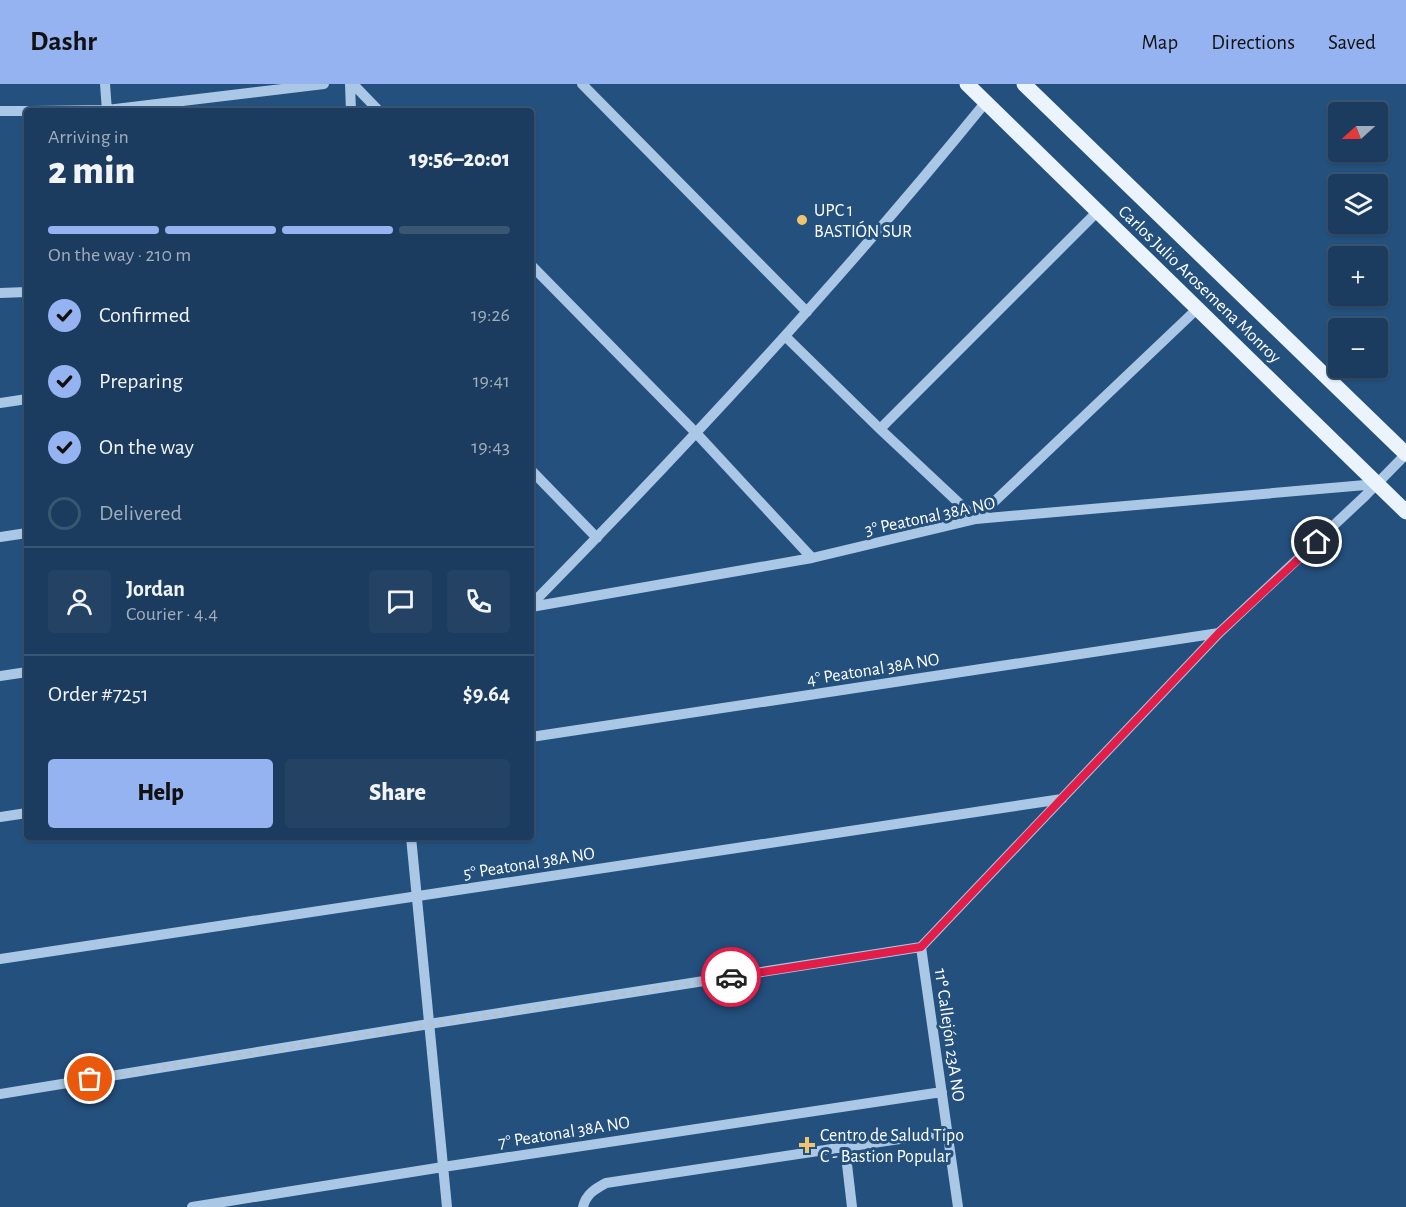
<!DOCTYPE html>
<meta charset="utf-8">
<style>
:root{--surface:#1b3c5e;--page:#244364;--text:#f1f3f6;--muted:#a0adbc;--line:#395673;--accent:#95b2f1}
body{margin:0;font-family:"Alegreya Sans",sans-serif;background:var(--page);color:var(--text);height:100vh;display:flex;flex-direction:column;font-size:22px;white-space:nowrap}
*{box-sizing:border-box;margin:0}
p{font-size:20px;color:var(--muted)}
.icon{flex:none;width:33px;height:33px;fill:none;stroke:currentColor;stroke-width:2;stroke-linecap:round;stroke-linejoin:round}
.map{position:relative;flex:1;overflow:hidden}
.details{position:absolute;left:24px;top:24px;width:510px;height:732px;display:flex;flex-direction:column;background:var(--surface);border-radius:6px;box-shadow:0 2px 4px #0004,0 0 0 2px var(--line)}
.details>*{flex:none}
.needle{width:39px;rotate:249deg}
.tools{position:absolute;left:1328px;top:18px;display:grid;gap:12px}
.tools a{display:grid;place-items:center;width:60px;height:60px;border-radius:6px;background:var(--surface);box-shadow:0 2px 4px #0004,0 0 0 2px var(--line);font-size:30px}
.pin{position:absolute;display:grid;place-items:center;width:51px;height:51px;color:#fff;margin:-26px;border:3px solid #fff;border-radius:50%;box-shadow:0 2px 6px #0007}
.courier{position:absolute;display:grid;place-items:center;width:60px;height:60px;margin:-30px;border:4px solid #e11d48;border-radius:50%;background:#fff;color:#222;box-shadow:0 2px 8px #0007}
.summary em{font-style:normal;font-weight:800}
.summary div{display:flex;flex-direction:column-reverse}
.summary{display:flex;align-items:center;justify-content:space-between;height:102px;padding:0 24px}
h1{font-size:39px;font-weight:800;line-height:45px}
.bar{display:grid;grid-template-columns:repeat(4,1fr);gap:9px 6px;align-content:center;height:72px;padding:0 24px}
.bar i{height:8px;border-radius:4px;background:var(--line)}
.bar .current{background:var(--accent)}
.bar p{grid-column:span 4}
.line{display:flex;align-items:center;gap:15px;padding:0 24px;border-top:2px solid var(--line)}
.line div{flex:1}
.round{display:grid;place-items:center;flex:none;width:63px;height:63px;border-radius:6px;background:var(--page)}
ol{padding:0 24px;list-style:none}
li{display:flex;align-items:center;gap:18px;height:66px}
li p{margin-inline-start:auto}
li .icon{padding:6px;border-radius:50%;background:var(--accent);color:#111;stroke-width:4}
li:last-child{color:var(--muted)}
li i{width:33px;height:33px;border:3px solid var(--line);border-radius:50%}
.action{display:flex;gap:12px;margin-top:auto;padding:12px 24px}
.action a{flex:1;height:69px;border-radius:6px;background:var(--accent);color:#111;font-size:24px;font-weight:800;line-height:69px;text-align:center}
.action a+a{background:var(--page);color:var(--text)}
header{display:flex;align-items:center;gap:36px;box-sizing:border-box;height:84px;padding:0 30px;background:var(--accent);color:#111}
header strong{font-size:28px}
nav{display:flex;gap:33px;margin-inline-start:auto;font-size:21px}
.map>svg:first-child{display:block}
.lines{fill:none;stroke-linecap:round;stroke-linejoin:round}
.minor{stroke:#aac8e6;stroke-width:10}
.major{stroke:#ebf3fd;stroke-width:15}
.done{stroke:#b2c2d2;stroke-width:6;stroke-dasharray:0 10.8}
.route{stroke:#e11d48;stroke-width:8}
.poi-dot{fill:#f0c46e;stroke:#24507e;stroke-width:2}
.labels{text-anchor:middle;stroke-width:6;stroke-linejoin:round;paint-order:stroke}
.poi-label{font-size:18px;fill:#fff;stroke:#24507e;text-anchor:start}
.street-label{font-size:18px;fill:#fff;stroke:#24507e}
</style>
<header>
<strong>Dashr</strong>
<nav><a>Map</a><a>Directions</a><a>Saved</a></nav>
</header>
<div class="map">
<svg width="1406" height="1123" viewBox="0 0 1406 1123">
<rect width="100%" height="100%" fill="#24507e"/>
<g class="lines">
<path class="minor" d="M105,0L107,27
M350,0L351,27
M353,0L379,27
M582,0L807,228
M0,27H27
M31,27L107,26L324,0
M531,181L697,350L812,474
M0,209L27,208
M786,253L880,345L976,435L1198,224
M0,319L27,315
M880,345L1098,127
M531,386L597,454
M0,453L27,449
M531,521C689,360 843,194 985,19
M531,523L812,474L976,435L1377,400
M0,592L27,588
M531,653L1219,549
M0,733L27,729
M411,753L447,1123
M0,875L1062,715
M0,1010L429,940L921,863
M192,1123L443,1083L942,1008
M583,1123C586,1110 595,1105 606,1099L845,1063
M852,1123L845,1063L948,1048
M958,1123L921,863L1219,549L1365,412L1406,370"/>
<path class="major" d="M967,0L1406,428
M1024,0L1406,370"/>
</g>
<g class="lines">
<path class="done" d="M90,995L731,893"/>
<path class="route" d="M731,893L921,863L1219,549L1317,458"/>
</g>
<g class="poi-dot">
<circle cx="802" cy="136" r="6"/>
<path d="M804 1052h6v6h6v6h-6v6h-6v-6h-6v-6h6z"/>
</g>
<g class="labels">
<g class="poi-label">
<text x="814" y="132">UPC 1<tspan x="814" dy="21">BASTIÓN SUR</tspan></text>
<text x="820" y="1057">Centro de Salud Tipo<tspan x="820" dy="21">C - Bastion Popular</tspan></text>
</g>
<g class="street-label">
<text transform="translate(1200 200) rotate(44)" y="6">Carlos Julio Arosemena Monroy</text>
<text transform="translate(930 432) rotate(-12)" y="6">3° Peatonal 38A NO</text>
<text transform="translate(873 585) rotate(-9)" y="6">4° Peatonal 38A NO</text>
<text transform="translate(529 779) rotate(-9)" y="6">5° Peatonal 38A NO</text>
<text transform="translate(950 951) rotate(82)" y="6">11º Callejón 23A NO</text>
<text transform="translate(564 1048) rotate(-9)" y="6">7° Peatonal 38A NO</text>
</g>
</g>
</svg>
<div class="tools">
<a><svg class="needle" viewBox="-14 -14 28 28"><path d="M0-13l5 13h-10z" fill="#e53935"/><path d="M0 13l5-13h-10z" fill="#a0adbc"/></svg></a>
<a><svg class="icon" aria-label="layers" viewBox="0 0 24 24"><path d="M12 4l9 5-9 5-9-5zM3 14l9 5 9-5"/></svg></a>
<a>+</a>
<a>−</a>
</div>
<div class="pin" style="left:90px;top:995px;background:#ea580c"><svg class="icon" aria-label="bag" viewBox="0 0 24 24"><path d="M5 8h14l-1 12H6zM9 8a3 3 0 0 1 6 0"/></svg></div>
<div class="pin" style="left:1317px;top:458px;background:#1f2937"><svg class="icon" aria-label="home" viewBox="0 0 24 24"><path d="M3 11l9-7 9 7M6 9v11h12V9"/></svg></div>
<div class="courier" style="left:731px;top:893px"><svg class="icon" aria-label="car" viewBox="0 0 24 24"><path d="M5 17H2v-5l4-1 3-4h7l3 4 3 1v5h-3M9 17h6M6 11h13"/><circle cx="7" cy="17" r="2"/><circle cx="17" cy="17" r="2"/></svg></div>
<section class="details">
<div class="summary"><div><h1>2 min</h1><p>Arriving in</p></div><em>19:56–20:01</em></div>
<div class="bar"><i class="current"></i><i class="current"></i><i class="current"></i><i></i><p>On the way · 210 m</p></div>
<ol>
<li><svg class="icon" aria-label="check" viewBox="0 0 24 24"><path d="M5 12l5 5 9-10"/></svg>Confirmed<p>19:26</p></li>
<li><svg class="icon" aria-label="check" viewBox="0 0 24 24"><path d="M5 12l5 5 9-10"/></svg>Preparing<p>19:41</p></li>
<li><svg class="icon" aria-label="check" viewBox="0 0 24 24"><path d="M5 12l5 5 9-10"/></svg>On the way<p>19:43</p></li>
<li><i></i>Delivered</li>
</ol>
<div class="line" style="height:108px"><a class="round"><svg class="icon" aria-label="person" viewBox="0 0 24 24"><circle cx="12" cy="8" r="4"/><path d="M4 21q1-7 8-7t8 7"/></svg></a><div><b>Jordan</b><p>Courier · 4.4</p></div><a class="round"><svg class="icon" aria-label="chat" viewBox="0 0 24 24"><path d="M4 5h16v11H9l-5 4z"/></svg></a><a class="round"><svg class="icon" aria-label="phone" viewBox="0 0 24 24"><path d="M5 4h4l2 5-3 2q2 4 5 5l2-3 5 2v4C11 20 4 13 5 4z"/></svg></a></div>
<div class="line" style="height:78px"><div>Order #7251</div><b>$9.64</b></div>
<div class="action"><a>Help</a><a>Share</a></div>
</section>
</div>
